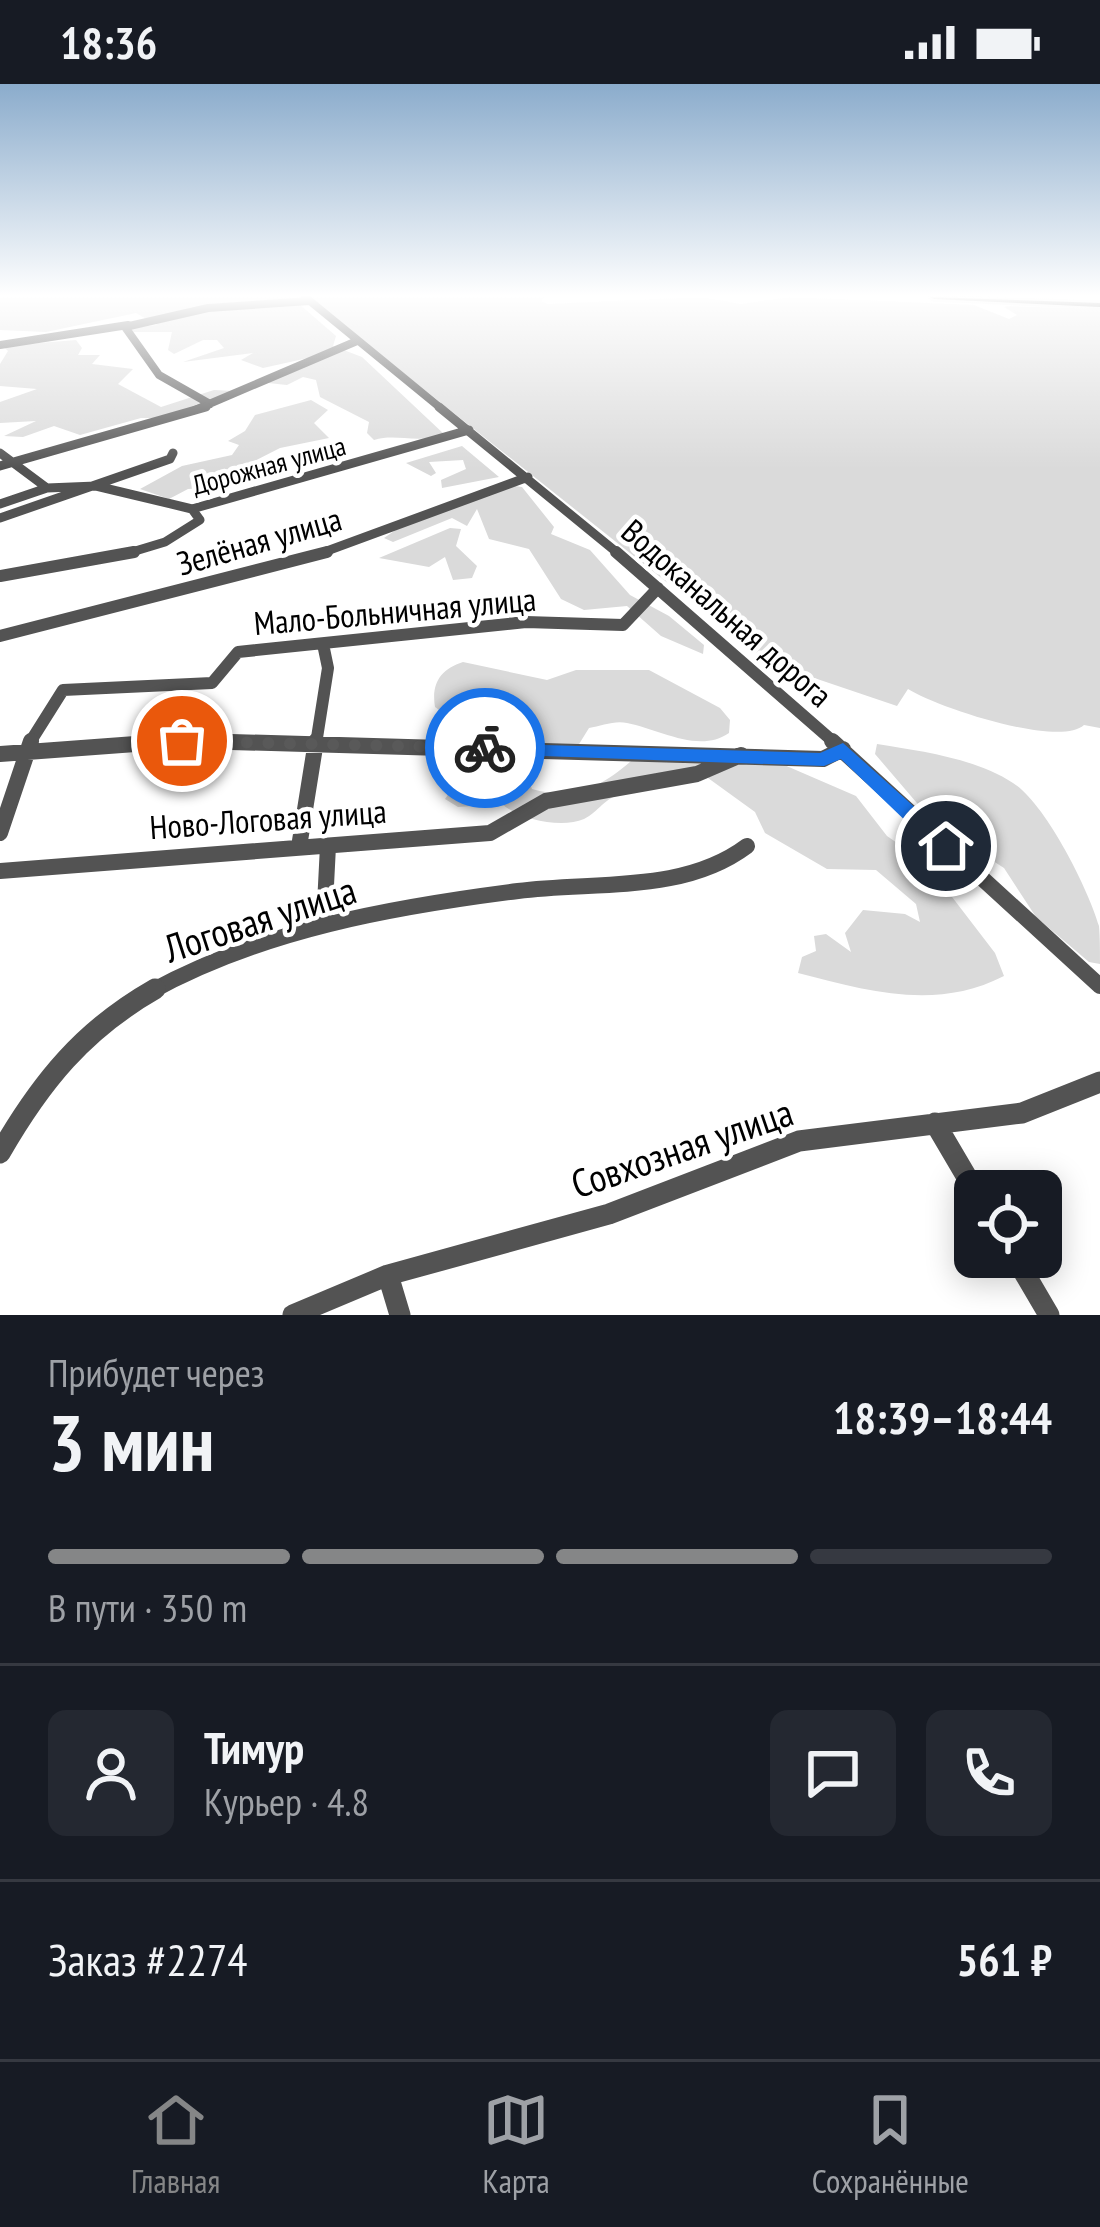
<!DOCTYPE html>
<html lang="ru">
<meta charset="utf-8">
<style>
:root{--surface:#171b24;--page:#242831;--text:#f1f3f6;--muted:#9ea1a6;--line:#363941;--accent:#858687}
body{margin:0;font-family:"PT Sans Narrow",sans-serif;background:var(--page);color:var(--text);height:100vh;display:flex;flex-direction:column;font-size:45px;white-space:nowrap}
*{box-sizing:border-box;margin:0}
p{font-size:39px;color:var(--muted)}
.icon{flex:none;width:66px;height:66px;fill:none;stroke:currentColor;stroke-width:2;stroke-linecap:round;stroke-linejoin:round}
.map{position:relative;height:1231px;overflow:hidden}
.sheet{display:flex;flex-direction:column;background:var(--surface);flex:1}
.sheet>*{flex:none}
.fabs{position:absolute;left:954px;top:1086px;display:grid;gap:24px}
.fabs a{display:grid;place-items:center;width:108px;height:108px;border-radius:18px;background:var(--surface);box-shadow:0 6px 30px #0003;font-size:60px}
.pin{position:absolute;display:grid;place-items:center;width:102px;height:102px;color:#fff;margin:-51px;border:6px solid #fff;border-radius:50%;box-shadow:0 3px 12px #0007}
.courier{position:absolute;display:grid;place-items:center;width:120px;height:120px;margin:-60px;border:9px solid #1a73e8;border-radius:50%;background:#fff;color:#222;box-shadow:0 3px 15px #0007}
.headline em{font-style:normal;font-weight:700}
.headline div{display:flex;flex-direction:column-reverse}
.headline{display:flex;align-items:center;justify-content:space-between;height:204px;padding:0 48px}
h1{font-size:78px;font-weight:700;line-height:90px}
.bar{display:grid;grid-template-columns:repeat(4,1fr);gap:18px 12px;align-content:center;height:144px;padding:0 48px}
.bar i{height:15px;border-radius:9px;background:var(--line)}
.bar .on{background:var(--accent)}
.bar p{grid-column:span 4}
.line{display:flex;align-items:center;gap:30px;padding:0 48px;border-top:3px solid var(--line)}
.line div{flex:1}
.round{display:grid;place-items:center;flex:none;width:126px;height:126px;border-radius:18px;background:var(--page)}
.status{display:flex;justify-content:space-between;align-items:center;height:84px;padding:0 60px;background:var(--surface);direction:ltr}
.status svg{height:33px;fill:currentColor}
.tabs{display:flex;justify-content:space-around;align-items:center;height:168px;border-top:3px solid var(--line);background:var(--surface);font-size:33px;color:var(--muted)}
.tabs a{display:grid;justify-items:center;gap:6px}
.tabs .on{color:var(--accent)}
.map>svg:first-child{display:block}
.green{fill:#dadada}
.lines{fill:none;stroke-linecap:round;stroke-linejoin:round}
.major-casing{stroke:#dbdbdb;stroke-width:5}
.minor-far4{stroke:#535353;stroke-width:8}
.minor-far3{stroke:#535353;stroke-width:9}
.minor-far2{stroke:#535353;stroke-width:12}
.minor-far1{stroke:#535353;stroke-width:16}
.minor{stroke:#535353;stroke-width:21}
.major{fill:#000;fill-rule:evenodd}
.route{fill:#1a73e8}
.done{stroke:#595959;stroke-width:12;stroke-dasharray:0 21.6}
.labels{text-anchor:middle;stroke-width:9;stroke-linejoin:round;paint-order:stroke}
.far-street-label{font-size:27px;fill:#000;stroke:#fff}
.street-label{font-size:33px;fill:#000;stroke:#fff}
.near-street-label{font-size:39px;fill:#000;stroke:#fff}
</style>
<div class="status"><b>18:36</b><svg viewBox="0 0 49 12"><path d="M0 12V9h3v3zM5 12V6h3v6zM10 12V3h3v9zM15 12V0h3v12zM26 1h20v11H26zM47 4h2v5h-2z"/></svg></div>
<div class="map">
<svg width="1100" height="1231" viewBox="0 0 1100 1231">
<rect width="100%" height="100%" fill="#fff"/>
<path class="green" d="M0,213H291L336,252L333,262L362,273L445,351C414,360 397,349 374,356L367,349L369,338L320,313L316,296L303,293L287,301L268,299L308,274L263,284L241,276L253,269L183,278L224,264L217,256H203L174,270L168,266L172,248H132L129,244L157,241L136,229L46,248L0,246Z
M308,213H545L541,217L548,220L701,213L741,220L790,213L974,221L1009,235L1017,231L1004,223L1009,222L1100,225V644L1084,641C1059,664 936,623 908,605L897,622L767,578Z
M76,256L82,264L78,271H100L92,280L133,285L118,300L161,323L214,306L234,307L165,334H141L80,351L54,342L23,353L4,352L36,337L0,339V318L37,305L0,302V280L8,267L3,262Z
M311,316L328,326L314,339L329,354L280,364L229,390L217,403L188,405L169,415L140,405L182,382L232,371L239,361L228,357L245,347L255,331Z
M462,362L499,393L442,404L441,396L466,385L463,376L429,378L436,389L431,392L406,379Z
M515,402L522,403L554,443L551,450L590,466L630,511L669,532L704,561L703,570L661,552L627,522L584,526L561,515L529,465L489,455L477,425L467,442L452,434L393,458L384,454L400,443Z
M450,444L461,445L456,462L477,482L472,494L453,496L445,473L429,483L379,474Z
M463,578L547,596L576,586H649L720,624L730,636L729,649C699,670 659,645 627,639C615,636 601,642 589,644L576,665C525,660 477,655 435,623C431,599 441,585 463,578Z
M877,660C920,667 975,674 1013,699C1045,719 1088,804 1099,842C1100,853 1100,868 1100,880L1089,878L1036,833L1004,784L934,739L875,670Z
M637,672L775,677L856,712L887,752L916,772L949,809L995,869L1004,892C936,927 868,907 798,889L802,873L816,867L814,852L826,850L851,868L845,849L863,826L905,830L920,838L916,820L876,786L827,785L765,749L755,728L708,694C678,702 652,704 623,710C604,713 599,728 584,735C561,745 519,735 502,720L458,723L445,715C465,687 487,680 521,679L532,705C577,718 604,701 637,672Z"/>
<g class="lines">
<g class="major-casing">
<path id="major" d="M930,213L1100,219V223L934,215Z"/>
</g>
<path class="minor-far4" d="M305,213L443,326
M0,261L128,241
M210,320L159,291L125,243L208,224L309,217
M195,326L357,257"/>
<path class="minor-far3" d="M439,323L620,471
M0,369L47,404L96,402L192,425L469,346
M0,382L206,323
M0,420L47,404
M0,434L170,375L173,369
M122,471L165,458L200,436L192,425
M316,471L528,393"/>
<path class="minor-far2" d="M616,468L836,660
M0,492L134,468
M0,552L327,468
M29,660L63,606L212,599L238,568L526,538L623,541L658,504
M134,660H305
M316,660L328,584L323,560"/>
<path class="minor-far1" d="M198,657L823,675L843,665
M832,657L1100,902
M0,670L176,657
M0,749L31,657
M299,763L316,657
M0,787L490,749L546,717L697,690L741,671
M324,840L328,762
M150,908C262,846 392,823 518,807C595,797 683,810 747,762"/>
<path class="minor" d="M935,1039L975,1107
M0,1069C41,998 83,946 155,905
M1015,1173L1049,1231
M388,1191L400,1231
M293,1231L388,1191L609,1130L799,1057L1022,1029L1100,998"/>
<use href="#major" class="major"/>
</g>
<linearGradient id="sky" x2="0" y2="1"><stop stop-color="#8baccc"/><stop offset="0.55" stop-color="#fff"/><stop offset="1" stop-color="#fff" stop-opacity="0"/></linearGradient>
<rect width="1100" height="385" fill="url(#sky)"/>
<path class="route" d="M478,659L820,669L843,659L958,762L954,768H938L841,675L824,682L485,670L475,664Z"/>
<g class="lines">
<path class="done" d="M182,657L485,664"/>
</g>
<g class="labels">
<g class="far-street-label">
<text transform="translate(269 382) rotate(-15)" y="9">Дорожная улица</text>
</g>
<g class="street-label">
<text transform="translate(259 457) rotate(-16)" y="12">Зелёная улица</text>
<text transform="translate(395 527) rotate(-5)" y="12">Мало-Больничная улица</text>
<text transform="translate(727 529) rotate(41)" y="12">Водоканальная дорога</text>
<text transform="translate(268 735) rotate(-4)" y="12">Ново-Логовая улица</text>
</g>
<g class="near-street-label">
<text transform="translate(260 835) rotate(-18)" y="14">Логовая улица</text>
<text transform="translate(682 1064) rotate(-19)" y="14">Совхозная улица</text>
</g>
</g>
</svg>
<div class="fabs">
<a><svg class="icon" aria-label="locate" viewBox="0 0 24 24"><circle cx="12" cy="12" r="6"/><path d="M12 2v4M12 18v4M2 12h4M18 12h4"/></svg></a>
</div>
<div class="pin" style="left:182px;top:657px;background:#ea580c"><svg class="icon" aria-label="bag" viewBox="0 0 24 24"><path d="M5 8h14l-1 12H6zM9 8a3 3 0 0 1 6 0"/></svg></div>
<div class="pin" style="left:946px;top:762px;background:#1f2937"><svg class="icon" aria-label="home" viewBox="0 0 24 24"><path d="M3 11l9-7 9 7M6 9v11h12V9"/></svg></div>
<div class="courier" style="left:485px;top:664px"><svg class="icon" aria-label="bike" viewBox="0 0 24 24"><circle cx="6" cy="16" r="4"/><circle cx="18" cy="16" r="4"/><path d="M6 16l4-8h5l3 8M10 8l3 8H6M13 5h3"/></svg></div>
</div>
<section class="sheet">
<div class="headline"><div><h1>3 мин</h1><p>Прибудет через</p></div><em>18:39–18:44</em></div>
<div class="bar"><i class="on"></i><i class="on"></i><i class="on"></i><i></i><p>В пути · 350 m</p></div>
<div class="line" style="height:216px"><a class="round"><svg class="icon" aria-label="person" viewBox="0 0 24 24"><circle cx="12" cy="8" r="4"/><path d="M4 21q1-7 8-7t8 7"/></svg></a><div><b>Тимур</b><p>Курьер · 4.8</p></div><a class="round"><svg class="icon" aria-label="chat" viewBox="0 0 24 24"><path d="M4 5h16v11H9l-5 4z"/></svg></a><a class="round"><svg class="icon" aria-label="phone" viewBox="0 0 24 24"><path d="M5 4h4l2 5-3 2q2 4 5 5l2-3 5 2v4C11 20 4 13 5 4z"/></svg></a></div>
<div class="line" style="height:156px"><div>Заказ #2274</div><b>561 ₽</b></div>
</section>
<nav class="tabs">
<a class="on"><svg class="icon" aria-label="home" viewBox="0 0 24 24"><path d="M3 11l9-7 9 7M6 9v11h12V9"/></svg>Главная</a>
<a><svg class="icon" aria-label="map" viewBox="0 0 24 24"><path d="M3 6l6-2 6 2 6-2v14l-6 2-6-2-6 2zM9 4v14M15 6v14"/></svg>Карта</a>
<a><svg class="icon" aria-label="saved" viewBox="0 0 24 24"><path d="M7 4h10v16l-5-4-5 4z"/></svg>Сохранённые</a>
</nav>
